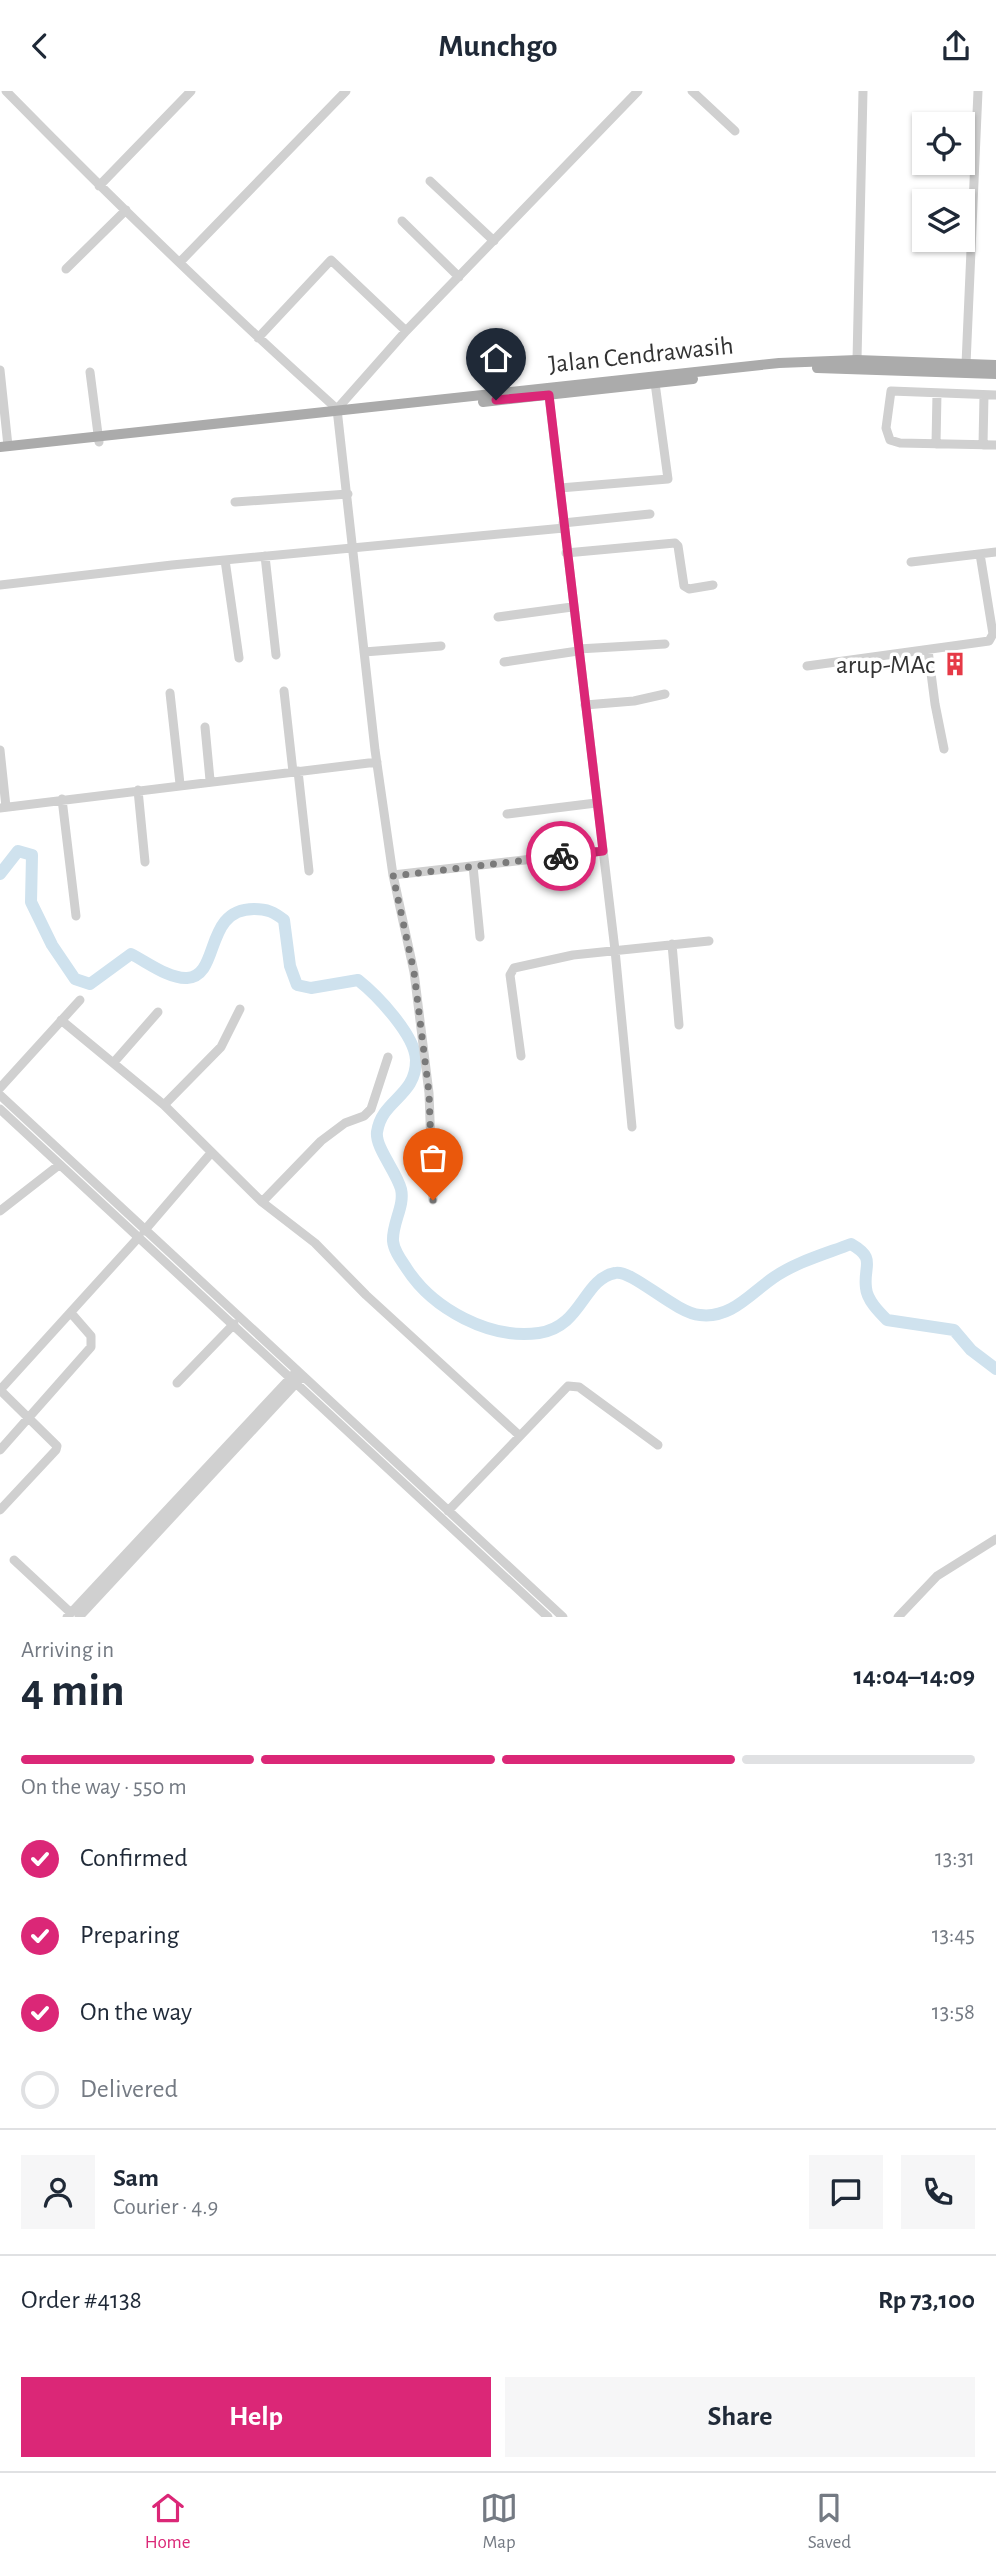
<!DOCTYPE html>
<meta charset="utf-8">
<style>
:root{--surface:#fff;--page:#f6f6f7;--text:#1f2937;--muted:#747a83;--line:#e0e1e3;--accent:#db2777}
body{margin:0;font-family:"Alegreya Sans",sans-serif;background:var(--page);color:var(--text);height:100vh;display:flex;flex-direction:column;font-size:26px;white-space:nowrap}
*{box-sizing:border-box;margin:0}
p{font-size:23px;color:var(--muted)}
.icon{flex:none;width:38px;height:38px;fill:none;stroke:currentColor;stroke-width:2;stroke-linecap:round;stroke-linejoin:round}
.map{position:relative;height:1526px;overflow:hidden}
.panel{display:flex;flex-direction:column;background:var(--surface);flex:1}
.panel>*{flex:none}
.tools{position:absolute;left:912px;top:21px;display:grid;gap:14px}
.tools a{display:grid;place-items:center;width:63px;height:63px;border-radius:0px;background:var(--surface);box-shadow:0 2px 5px #0004;font-size:35px}
.pin{position:absolute;display:grid;place-items:center;width:60px;height:60px;color:#fff;margin:-72px -30px;border-radius:50% 50% 50% 0;rotate:-45deg;box-shadow:0 0 7px #0007}
.pin .icon{rotate:45deg}
.courier{position:absolute;display:grid;place-items:center;width:70px;height:70px;margin:-35px;border:5px solid #db2777;border-radius:50%;background:#fff;color:#222;box-shadow:0 2px 9px #0007}
.headline em{font-style:normal;font-weight:700}
.headline div{display:flex;flex-direction:column-reverse}
.headline{display:flex;align-items:center;justify-content:space-between;height:119px;padding:0 21px}
h1{font-size:46px;font-weight:700;line-height:52px}
.bar{display:grid;grid-template-columns:repeat(4,1fr);gap:10px 7px;align-content:center;height:84px;padding:0 21px}
.bar i{height:9px;border-radius:5px;background:var(--line)}
.bar .selected{background:var(--accent)}
.bar p{grid-column:span 4}
.line{display:flex;align-items:center;gap:18px;padding:0 21px;border-top:2px solid var(--line)}
.line div{flex:1}
.round{display:grid;place-items:center;flex:none;width:74px;height:74px;border-radius:0px;background:var(--page)}
ol{padding:0 21px;list-style:none}
li{display:flex;align-items:center;gap:21px;height:77px}
li p{margin-inline-start:auto}
li .icon{padding:7px;border-radius:50%;background:var(--accent);color:#fff;stroke-width:4}
li:last-child{color:var(--muted)}
li i{width:38px;height:38px;border:4px solid var(--line);border-radius:50%}
.cta{display:flex;gap:14px;margin-top:auto;padding:14px 21px}
.cta a{flex:1;height:80px;border-radius:0px;background:var(--accent);color:#fff;font-size:28px;font-weight:700;line-height:80px;text-align:center}
.cta a+a{background:var(--page);color:var(--text)}
header{display:flex;justify-content:space-between;align-items:center;height:91px;padding:0 21px;background:var(--surface);font-size:32px;font-weight:700}
.tabs{display:flex;justify-content:space-around;align-items:center;height:98px;border-top:2px solid var(--line);background:var(--surface);font-size:19px;color:var(--muted)}
.tabs a{display:grid;justify-items:center;gap:4px}
.tabs .selected{color:var(--accent)}
.map>svg:first-child{display:block}
.lines{fill:none;stroke-linecap:round;stroke-linejoin:round}
.river{stroke:#cfe2ee;stroke-width:12}
.minor{stroke:#d0d0d0;stroke-width:9}
.major{stroke:#ababab;stroke-width:10}
.done{stroke:#7a7a7a;stroke-width:7;stroke-dasharray:0 12.6}
.route{stroke:#db2777;stroke-width:9}
.labels{text-anchor:middle;stroke-width:7;stroke-linejoin:round;paint-order:stroke}
.street-label{font-size:26px;fill:#333;stroke:#fff}
.poi-label{font-size:26px;fill:#333;stroke:#fff;text-anchor:end}
</style>
<header><svg class="icon" aria-label="back" viewBox="0 0 24 24"><path d="M15 5l-7 7 7 7"/></svg>Munchgo<svg class="icon" aria-label="share" viewBox="0 0 24 24"><path d="M12 15V3M7 8l5-5 5 5M5 13v7h14v-7"/></svg></header>
<div class="map">
<svg width="996" height="1526" viewBox="0 0 996 1526">
<rect width="100%" height="100%" fill="#fff"/>
<g class="lines">
<path class="river" d="M0,783L18,760L32,764L31,811L52,854L75,888L90,893L131,863C147,871 169,888 187,887C221,885 203,818 254,818C267,818 274,821 284,829L290,875L297,894L311,897L358,889C377,904 415,944 416,969C416,1006 382,1008 377,1041C375,1056 396,1080 401,1098C405,1115 392,1132 393,1150C394,1160 401,1169 407,1178C433,1218 490,1249 539,1242C582,1236 583,1188 615,1182C632,1178 675,1222 700,1224C731,1228 751,1202 773,1187C796,1171 825,1163 851,1153C877,1168 863,1174 866,1197C867,1209 879,1221 887,1229L954,1239L971,1259L996,1278"/>
<path class="minor" d="M6,0C113,109 223,216 337,318
M692,0L735,40
M430,90L494,150
M99,95L191,0
M402,130L459,186
M180,171L346,0
M66,178L126,119
M258,247L331,169L406,240
M857,269L863,0
M966,273L978,0
M0,279L8,355
M90,281L99,351
M548,297L615,859L632,1036
M996,304L891,300L886,337L890,349L900,352L996,354
M936,353L937,302
M983,354L984,304
M560,397L668,388L655,292
M235,411L348,403
M563,432L650,423
M566,462L675,452L678,455L684,495L689,498L713,494
M265,465L276,564
M225,469L239,567
M911,471L996,461
M0,494L172,474L564,437
M498,526L572,516
M578,558L665,553
M928,559L935,613L944,658
M364,561L441,555
M504,571L578,560
M807,575L989,550L993,543L980,463
M284,600L293,681
M170,602L180,693
M585,614L634,610L665,603
M205,636L210,689
M0,659L6,716
M298,680L309,780
M138,699L145,771
M62,708L76,825
M0,717L377,671
M507,723L596,712
M473,775L480,846
M393,784L603,760
M672,853L679,934
M61,929L164,1014L262,1111L315,1152L366,1204L520,1345
M521,965L510,884L514,877L573,864L709,850
M115,970L158,921
M0,997L80,909
M0,1004L563,1526
M164,1014L221,956L240,918
M0,1018L548,1526
M433,1109L429,1002L414,881L393,784L375,659L337,318L406,240L638,0
M262,1111L321,1050L345,1032L364,1025L371,1018L388,966
M0,1120L59,1074
M144,1140L211,1062
M177,1292L234,1233
M0,1359L91,1256V1245L71,1222
M0,1419L56,1359L57,1355L0,1299L138,1147
M448,1420L568,1295L579,1296L658,1354
M14,1469L71,1522
M67,1526L295,1282
M79,1526L301,1287
M898,1526L937,1485L996,1448"/>
<path class="major" d="M817,277L996,283
M483,311L693,288
M0,356L779,272L857,269L996,274"/>
</g>
<g class="lines">
<path class="done" d="M433,1109L429,1002L414,881L393,785L561,765"/>
<path class="route" d="M496,309L549,304L603,760L561,765"/>
</g>
<defs>
<g id="building-bare" transform="scale(1.89)"><path d="M-4-6H4V6H1V3H-1V6H-4ZM-2.5-4.3h1.7v1.8h-1.7ZM.8-4.3h1.7v1.8H.8ZM-2.5-1h1.7V.8h-1.7ZM.8-1h1.7V.8H.8Z" fill="#e63946" stroke="#fff" stroke-width="2.5" paint-order="stroke"/></g>
</defs>
<g fill-rule="evenodd">
<use href="#building-bare" x="955" y="573"/>
</g>
<g class="labels">
<g class="street-label">
<text transform="translate(641 263) rotate(-6)" y="9">Jalan Cendrawasih</text>
</g>
<g class="poi-label">
<text x="935" y="582">arup-MAc</text>
</g>
</g>
</svg>
<div class="tools">
<a><svg class="icon" aria-label="locate" viewBox="0 0 24 24"><circle cx="12" cy="12" r="6"/><path d="M12 2v4M12 18v4M2 12h4M18 12h4"/></svg></a>
<a><svg class="icon" aria-label="layers" viewBox="0 0 24 24"><path d="M12 4l9 5-9 5-9-5zM3 14l9 5 9-5"/></svg></a>
</div>
<div class="pin" style="left:433px;top:1109px;background:#ea580c"><svg class="icon" aria-label="bag" viewBox="0 0 24 24"><path d="M5 8h14l-1 12H6zM9 8a3 3 0 0 1 6 0"/></svg></div>
<div class="pin" style="left:496px;top:309px;background:#1f2937"><svg class="icon" aria-label="home" viewBox="0 0 24 24"><path d="M3 11l9-7 9 7M6 9v11h12V9"/></svg></div>
<div class="courier" style="left:561px;top:765px"><svg class="icon" aria-label="bike" viewBox="0 0 24 24"><circle cx="6" cy="16" r="4"/><circle cx="18" cy="16" r="4"/><path d="M6 16l4-8h5l3 8M10 8l3 8H6M13 5h3"/></svg></div>
</div>
<section class="panel">
<div class="headline"><div><h1>4 min</h1><p>Arriving in</p></div><em>14:04–14:09</em></div>
<div class="bar"><i class="selected"></i><i class="selected"></i><i class="selected"></i><i></i><p>On the way · 550 m</p></div>
<ol>
<li><svg class="icon" aria-label="check" viewBox="0 0 24 24"><path d="M5 12l5 5 9-10"/></svg>Confirmed<p>13:31</p></li>
<li><svg class="icon" aria-label="check" viewBox="0 0 24 24"><path d="M5 12l5 5 9-10"/></svg>Preparing<p>13:45</p></li>
<li><svg class="icon" aria-label="check" viewBox="0 0 24 24"><path d="M5 12l5 5 9-10"/></svg>On the way<p>13:58</p></li>
<li><i></i>Delivered</li>
</ol>
<div class="line" style="height:126px"><a class="round"><svg class="icon" aria-label="person" viewBox="0 0 24 24"><circle cx="12" cy="8" r="4"/><path d="M4 21q1-7 8-7t8 7"/></svg></a><div><b>Sam</b><p>Courier · 4.9</p></div><a class="round"><svg class="icon" aria-label="chat" viewBox="0 0 24 24"><path d="M4 5h16v11H9l-5 4z"/></svg></a><a class="round"><svg class="icon" aria-label="phone" viewBox="0 0 24 24"><path d="M5 4h4l2 5-3 2q2 4 5 5l2-3 5 2v4C11 20 4 13 5 4z"/></svg></a></div>
<div class="line" style="height:91px"><div>Order #4138</div><b>Rp 73,100</b></div>
<div class="cta"><a>Help</a><a>Share</a></div>
</section>
<nav class="tabs">
<a class="selected"><svg class="icon" aria-label="home" viewBox="0 0 24 24"><path d="M3 11l9-7 9 7M6 9v11h12V9"/></svg>Home</a>
<a><svg class="icon" aria-label="map" viewBox="0 0 24 24"><path d="M3 6l6-2 6 2 6-2v14l-6 2-6-2-6 2zM9 4v14M15 6v14"/></svg>Map</a>
<a><svg class="icon" aria-label="saved" viewBox="0 0 24 24"><path d="M7 4h10v16l-5-4-5 4z"/></svg>Saved</a>
</nav>
